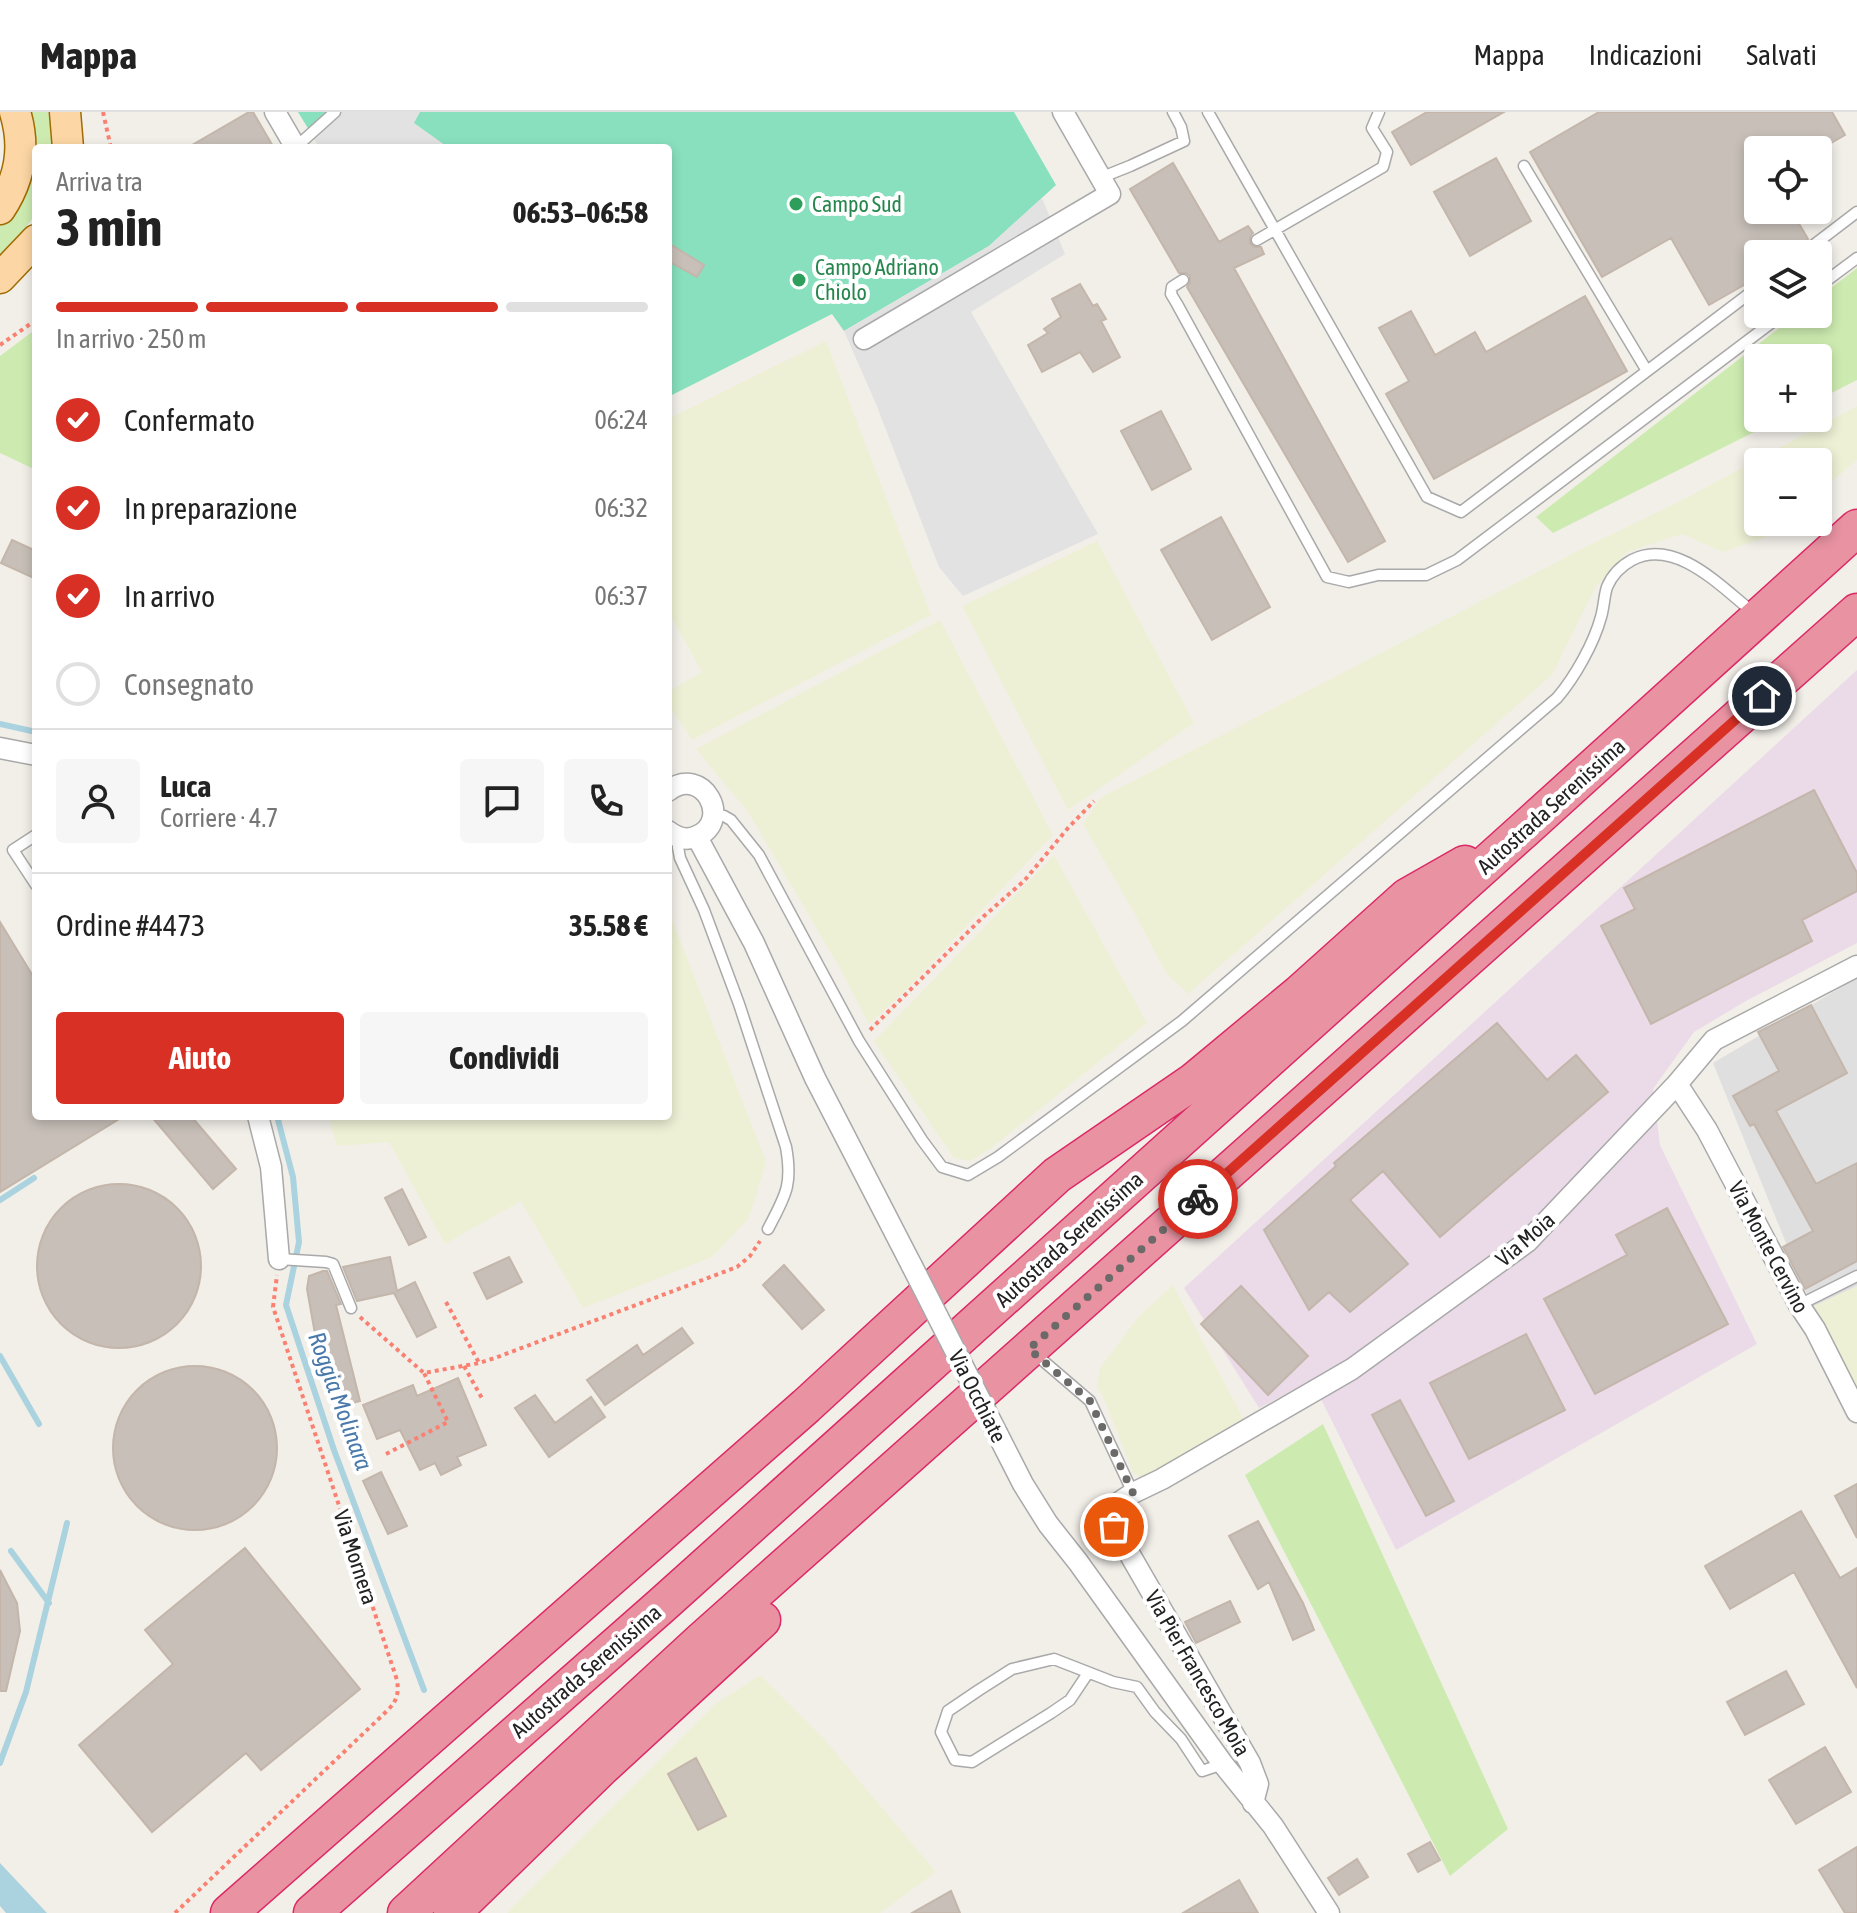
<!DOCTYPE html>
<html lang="it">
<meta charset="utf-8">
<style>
:root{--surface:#fff;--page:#f6f6f6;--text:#222;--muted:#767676;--line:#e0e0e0;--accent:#d93025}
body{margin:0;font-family:"Asap Condensed",sans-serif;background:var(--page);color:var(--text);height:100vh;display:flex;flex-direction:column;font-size:30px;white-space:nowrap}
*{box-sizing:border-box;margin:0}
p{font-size:26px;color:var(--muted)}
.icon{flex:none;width:44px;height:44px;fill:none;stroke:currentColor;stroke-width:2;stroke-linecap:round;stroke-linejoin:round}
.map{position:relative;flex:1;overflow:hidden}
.details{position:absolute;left:32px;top:32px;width:640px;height:976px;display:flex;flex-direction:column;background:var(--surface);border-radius:8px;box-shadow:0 4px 12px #0003}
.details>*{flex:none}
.tools{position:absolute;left:1744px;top:24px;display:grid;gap:16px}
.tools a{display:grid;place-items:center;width:88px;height:88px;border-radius:8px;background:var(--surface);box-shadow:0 4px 12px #0003;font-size:40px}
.pin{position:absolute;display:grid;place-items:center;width:68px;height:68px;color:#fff;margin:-34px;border:4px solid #fff;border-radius:50%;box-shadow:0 2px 8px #0007}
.courier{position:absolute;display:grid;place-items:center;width:80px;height:80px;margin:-40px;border:6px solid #d93025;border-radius:50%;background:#fff;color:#222;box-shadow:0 2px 10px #0007}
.overview em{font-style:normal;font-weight:700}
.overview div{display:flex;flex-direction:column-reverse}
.overview{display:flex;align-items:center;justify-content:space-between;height:136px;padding:0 24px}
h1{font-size:52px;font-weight:700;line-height:60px}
.bar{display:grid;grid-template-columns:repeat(4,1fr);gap:12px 8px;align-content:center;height:96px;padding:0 24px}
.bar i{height:10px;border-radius:6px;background:var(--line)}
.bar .active{background:var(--accent)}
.bar p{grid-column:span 4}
.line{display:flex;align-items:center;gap:20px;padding:0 24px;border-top:2px solid var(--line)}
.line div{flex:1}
.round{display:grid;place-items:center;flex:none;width:84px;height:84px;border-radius:8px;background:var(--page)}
ol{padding:0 24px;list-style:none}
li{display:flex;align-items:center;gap:24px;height:88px}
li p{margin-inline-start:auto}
li .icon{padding:8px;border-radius:50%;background:var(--accent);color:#fff;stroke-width:4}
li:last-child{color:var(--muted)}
li i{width:44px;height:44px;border:4px solid var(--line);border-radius:50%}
.cta{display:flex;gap:16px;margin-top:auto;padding:16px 24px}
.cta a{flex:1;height:92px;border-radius:8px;background:var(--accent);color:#fff;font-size:32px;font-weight:700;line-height:92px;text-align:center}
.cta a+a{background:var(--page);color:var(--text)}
header{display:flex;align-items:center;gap:48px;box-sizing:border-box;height:112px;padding:0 40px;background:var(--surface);border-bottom:2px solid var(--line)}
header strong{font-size:38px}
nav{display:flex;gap:44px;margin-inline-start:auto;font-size:28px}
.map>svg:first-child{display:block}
.residential{fill:#e0dfdf}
.industrial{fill:#ebdbe8}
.farmland{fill:#eef0d5}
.grass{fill:#cdebb0}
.pitch{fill:#88e0be}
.parking{fill:#e2e2e2}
.water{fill:#aad3df}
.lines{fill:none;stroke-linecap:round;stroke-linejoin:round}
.stream{stroke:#aad3df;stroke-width:6}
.building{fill:#c7bfb8;stroke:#c4b6ab;stroke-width:2}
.service-casing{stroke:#a9a9a9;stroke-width:13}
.minor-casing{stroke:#a9a9a9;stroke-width:23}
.primary-casing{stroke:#a06b00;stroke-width:33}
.motorway-casing{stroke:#dc2a67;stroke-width:39}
.path{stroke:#fa8072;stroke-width:4;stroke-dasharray:4 4;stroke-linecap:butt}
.service{stroke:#fff;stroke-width:10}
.minor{stroke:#fff;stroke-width:20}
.primary{stroke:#fcd6a4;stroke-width:30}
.motorway{stroke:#e892a2;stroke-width:36}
.minor-bridge-casing{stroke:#a9a9a9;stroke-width:23;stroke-linecap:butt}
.minor-bridge{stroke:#fff;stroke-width:20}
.done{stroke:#6b6a68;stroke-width:8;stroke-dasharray:0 14.4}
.route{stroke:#d93025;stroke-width:10}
.leisure-dot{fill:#2e9e5b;stroke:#fff;stroke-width:3}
.labels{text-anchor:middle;stroke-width:8;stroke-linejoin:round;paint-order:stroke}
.leisure-label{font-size:22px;fill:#27864d;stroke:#fff;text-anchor:start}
.street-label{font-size:22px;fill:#222;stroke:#fff}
.water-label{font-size:24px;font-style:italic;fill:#4a7aab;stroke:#fff}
</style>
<header>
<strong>Mappa</strong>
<nav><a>Mappa</a><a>Indicazioni</a><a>Salvati</a></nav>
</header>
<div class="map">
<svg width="1857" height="1801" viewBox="0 0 1857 1801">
<rect width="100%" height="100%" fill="#f2efe9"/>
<path class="residential" d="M1857,866V1174L1812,1195L1713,951Z"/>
<path class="industrial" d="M1857,558V831L1746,889L1694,920L1653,977L1660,1033L1757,1232L1396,1438L1312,1269L1259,1296L1184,1176Z"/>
<path class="farmland" d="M826,229L931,503L692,628L668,592V580L702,560L668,499V307Z
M1857,294V348L1818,381V350H1758V410H1784L1766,425L1723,440L1682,422L1627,440L1595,476L1552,563L1188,882L1166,861L1136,804L1083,712L1100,686L1582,437L1690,384Z
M1097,429L1194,611L1068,698L962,494Z
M940,508L1053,723L907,877L869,912L841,858L748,700L696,637Z
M1054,743L1147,911L990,1037L970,1049L954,1046L874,929Z
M668,797L766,1050L749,1106L712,1145L583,1196L521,1089L445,1132L389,1030L337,1034L328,1004H668Z
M1173,1173L1244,1308L1143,1366L1133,1361L1105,1289L1097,1275L1100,1256L1139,1204Z
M1857,1174V1285L1812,1195Z
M760,1563L825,1628L936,1760L880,1801H507L714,1593Z"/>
<path class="grass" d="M28,0H48L52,17V36H36V97L33,106L0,147V109Z
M1857,156V268L1818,288V246H1758V306H1782L1553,421L1536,405L1797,202H1818V186Z
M36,217V358L0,341V244Z
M1323,1312L1508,1717L1450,1764L1245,1363Z"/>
<path class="pitch" d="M298,0H1014L1056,73L989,134L844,219L832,202L668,285V36H320Z"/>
<path class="parking" d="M330,0H420L414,11L449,36H320L311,22Z
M1042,86L1065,142L971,200L1098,422L963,484L939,455L876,292L844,219L989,134Z"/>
<path class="water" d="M0,1751L47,1801H6L0,1794Z"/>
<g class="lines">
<path class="stream" d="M0,612L36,620
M277,1004L293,1065L299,1130L286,1193L334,1338L424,1578
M0,1088L34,1066
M0,1244L39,1312
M11,1439L49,1491
M0,1651L26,1580L67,1411"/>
</g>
<path class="building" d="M249,0H253L274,36H187Z
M1427,0H1504L1411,53L1392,20Z
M1599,0H1832L1845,23L1819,38H1758V98H1791L1808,127L1797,136L1794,142H1758V165L1709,193L1671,126L1602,165L1530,40Z
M1496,46L1531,109L1470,144L1434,80Z
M1173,51L1219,130L1248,114L1253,121L1250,125V131L1254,135H1261L1264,142L1234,156L1385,429L1348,450L1187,175L1190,171V164L1186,161H1179L1130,77Z
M668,131L704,153L697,165L668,149Z
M1080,172L1093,194L1097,192L1106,207L1101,209L1120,245L1093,260L1080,240L1042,260L1028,233L1048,221L1044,217L1061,205L1052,187Z
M1585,184L1627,259L1434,367L1386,282L1409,269L1379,216L1411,199L1435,243L1475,220L1486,240Z
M1161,299L1191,357L1152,378L1121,319Z
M1221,405L1270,495L1212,528L1161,438Z
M12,428L36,439V467L1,451Z
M1814,678L1857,761V779L1802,808L1812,829L1651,912L1601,814L1635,797L1624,776Z
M0,810L36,869V1004H124L0,1080Z
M1811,893L1847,961L1776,999L1816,1072L1857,1051V1149L1805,1177L1783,1135L1813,1119L1754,1012L1750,1014L1733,984L1779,959L1758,920Z
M1497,911L1547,968L1576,943L1608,980L1440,1125L1383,1059L1350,1088L1408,1152L1350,1200L1329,1180L1309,1198L1264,1118L1336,1054L1334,1051Z
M151,1004H191L236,1057L213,1077Z
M37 1154a82 82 0 1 1 164 0a82 82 0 1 1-164 0Z
M402,1077L426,1125L409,1133L385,1086Z
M1667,1096L1728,1212L1595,1282L1544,1187L1627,1143L1616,1123Z
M390,1145L397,1179L415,1170L436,1215L417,1225L394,1181L357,1189L343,1155Z
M509,1145L522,1170L487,1187L474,1161Z
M784,1153L824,1198L802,1217L763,1173Z
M323,1159H327L341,1192L336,1193L360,1289L337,1295L320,1250L307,1177L309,1164Z
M1241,1174L1308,1244L1268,1283L1201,1212Z
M682,1216L693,1231L605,1293L587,1268L637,1233L643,1243Z
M1526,1222L1565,1298L1469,1347L1430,1271Z
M113 1336a82 82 0 1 1 164 0a82 82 0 1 1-164 0Z
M458,1266L486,1333L457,1345L461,1353L441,1363L435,1351L420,1358L400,1318L377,1327L363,1293L413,1273L417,1284Z
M535,1283L555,1311L591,1285L605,1305L549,1345L515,1296Z
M1400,1288L1454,1389L1426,1404L1372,1303Z
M381,1360L407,1414L388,1422L363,1369Z
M1857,1372V1426L1835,1384Z
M1801,1399L1840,1466L1857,1456V1576L1794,1460L1730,1497L1705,1454Z
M1258,1409L1303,1491L1314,1518L1293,1528L1269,1470L1258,1477L1229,1424Z
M245,1436L360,1577L261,1658L246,1641L152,1720L79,1633L173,1552L145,1518Z
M0,1458L17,1491L20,1519L6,1579H0Z
M1230,1489L1240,1510L1196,1531L1185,1510Z
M1786,1559L1804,1592L1745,1623L1727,1590Z
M1825,1635L1851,1680L1796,1712L1769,1668Z
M696,1646L726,1704L698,1718L668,1662Z
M1430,1730L1440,1748L1418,1760L1408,1742Z
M1857,1735V1801H1845L1819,1758Z
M1357,1747L1368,1765L1339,1783L1328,1766Z
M1239,1768L1258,1801H1183Z
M951,1779L960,1801H912Z"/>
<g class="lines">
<g class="service-casing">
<path id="service" d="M1208,0L1427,385L1461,400L1758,175
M296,35L335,0
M1524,54L1647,259
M1100,66L1130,54L1184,29L1181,15L1173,0
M1257,128L1383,55L1387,40L1372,16L1379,0
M1802,142L1857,100
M1183,168L1172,175L1171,182L1177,192L1327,465L1349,470L1378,463H1426L1457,448L1783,202
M1818,175L1857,146
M713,703L724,704L731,708L759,743L859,929L922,1028L942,1055L968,1063L998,1045L1182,909L1557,586C1575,565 1594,531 1601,505C1604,495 1604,484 1607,475C1612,463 1621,454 1632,448C1676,425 1722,476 1754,501
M36,723L13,738L36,773
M680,726L678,735L680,746L704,798L739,892L786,1035C793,1074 785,1084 768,1117
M279,1147L326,1150L333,1152L351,1196
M1799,1193L1857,1164
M1034,1241L1090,1289L1133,1381
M1088,1561L1070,1588L1051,1601L972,1650L955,1648L941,1620L948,1599L979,1578L1012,1557L1054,1547L1113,1570L1137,1575L1155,1600L1181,1627L1202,1659L1223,1652"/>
</g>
<g class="minor-casing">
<path id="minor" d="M275,0L296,36
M864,227L1110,82L1063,0
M0,636L36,643
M668,679C703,652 733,709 697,724C687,729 677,726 668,719
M697,725L754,831L815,966L912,1154
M1677,972L1707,1018L1799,1193L1815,1217L1857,1300
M258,1004L271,1055L279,1147
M998,1323L1023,1372L1048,1412L1078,1450L1223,1652L1273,1714L1329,1801
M1253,1691L1258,1672L1250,1651L1114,1415L1118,1391L1133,1381L1162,1367L1352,1257L1527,1130L1677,972L1714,928L1857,854"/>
</g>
<g class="primary-casing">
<path id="primary" d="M65,0L68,36
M0,97C20,67 26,36 15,0
M0,166L36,128"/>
</g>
<g class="motorway-casing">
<path id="motorway" d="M229,1801L806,1294L1057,1063L1194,969L1300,881L1407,785L1465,752
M312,1801L662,1493L1525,717L1857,416
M406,1801L701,1529L1857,500
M452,1801L600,1657L762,1508"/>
</g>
<path class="path" d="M103,0L111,36
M0,233L36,208
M870,918L984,804L1024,769L1068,716L1094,689
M446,1190L479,1251
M360,1205L424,1261L479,1251L495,1246L737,1155L750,1144L760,1129
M464,1254L483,1288
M386,1342L448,1310L424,1261
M175,1801L388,1598C397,1588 399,1582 397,1568L273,1195L277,1163"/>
<use href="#service" class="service"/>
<use href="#minor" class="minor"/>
<use href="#primary" class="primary"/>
<use href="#motorway" class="motorway"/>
<g class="minor-bridge-casing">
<path id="minor-bridge" d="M912,1154L998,1323"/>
</g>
<use href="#minor-bridge" class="minor-bridge"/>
</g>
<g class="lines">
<path class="done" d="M1114,1415L1118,1391L1133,1381L1090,1289L1029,1237L1198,1087"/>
<path class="route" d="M1198,1087L1762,584"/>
</g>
<g class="leisure-dot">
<circle cx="796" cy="92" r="8"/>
<circle cx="799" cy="168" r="8"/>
</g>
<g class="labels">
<g class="leisure-label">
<text x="812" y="100">Campo Sud</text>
<text x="815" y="163">Campo Adriano<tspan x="815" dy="25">Chiolo</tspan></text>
</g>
<g class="street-label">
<text transform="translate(1551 694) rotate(-42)" y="8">Autostrada Serenissima</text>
<text transform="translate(1069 1127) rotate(-42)" y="8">Autostrada Serenissima</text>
<text transform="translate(1525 1127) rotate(-41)" y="8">Via Moia</text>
<text transform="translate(1769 1135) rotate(62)" y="8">Via Monte Cervino</text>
<text transform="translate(978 1284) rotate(63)" y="8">Via Occhiate</text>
<text transform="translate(356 1445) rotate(72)" y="8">Via Mornera</text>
<text transform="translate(586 1559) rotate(-41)" y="8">Autostrada Serenissima</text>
<text transform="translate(1198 1561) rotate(60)" y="8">Via Pier Francesco Moia</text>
</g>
<g class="water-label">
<text transform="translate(340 1289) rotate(70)" y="8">Roggia Molinara</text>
</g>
</g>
</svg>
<div class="tools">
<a><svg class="icon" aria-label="locate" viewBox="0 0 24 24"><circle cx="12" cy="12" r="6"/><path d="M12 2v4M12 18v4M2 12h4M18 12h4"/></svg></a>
<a><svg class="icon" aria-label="layers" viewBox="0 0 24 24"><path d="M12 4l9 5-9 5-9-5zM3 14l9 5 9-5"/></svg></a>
<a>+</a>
<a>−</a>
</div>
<div class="pin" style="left:1114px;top:1415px;background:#ea580c"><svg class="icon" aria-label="bag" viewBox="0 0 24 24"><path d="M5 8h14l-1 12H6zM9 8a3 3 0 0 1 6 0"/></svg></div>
<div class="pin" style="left:1762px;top:584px;background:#1f2937"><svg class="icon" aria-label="home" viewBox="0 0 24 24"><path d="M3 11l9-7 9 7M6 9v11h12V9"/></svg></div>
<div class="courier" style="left:1198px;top:1087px"><svg class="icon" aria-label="bike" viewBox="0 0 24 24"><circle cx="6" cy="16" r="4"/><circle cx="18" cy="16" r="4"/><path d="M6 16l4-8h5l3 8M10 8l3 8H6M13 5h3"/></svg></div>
<section class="details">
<div class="overview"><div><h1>3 min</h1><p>Arriva tra</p></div><em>06:53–06:58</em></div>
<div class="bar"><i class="active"></i><i class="active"></i><i class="active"></i><i></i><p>In arrivo · 250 m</p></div>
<ol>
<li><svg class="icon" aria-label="check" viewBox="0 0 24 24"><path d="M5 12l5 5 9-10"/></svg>Confermato<p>06:24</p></li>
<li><svg class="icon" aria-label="check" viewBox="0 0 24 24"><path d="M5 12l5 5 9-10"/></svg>In preparazione<p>06:32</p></li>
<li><svg class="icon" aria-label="check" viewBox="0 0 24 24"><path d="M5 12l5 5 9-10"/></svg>In arrivo<p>06:37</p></li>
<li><i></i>Consegnato</li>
</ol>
<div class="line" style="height:144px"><a class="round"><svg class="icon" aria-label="person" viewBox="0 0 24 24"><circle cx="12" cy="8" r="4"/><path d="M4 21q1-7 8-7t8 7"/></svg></a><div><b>Luca</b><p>Corriere · 4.7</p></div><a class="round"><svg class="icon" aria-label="chat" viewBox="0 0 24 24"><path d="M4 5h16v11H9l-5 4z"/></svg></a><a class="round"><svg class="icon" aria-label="phone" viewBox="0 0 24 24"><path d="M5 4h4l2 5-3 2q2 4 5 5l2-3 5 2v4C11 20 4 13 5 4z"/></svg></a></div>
<div class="line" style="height:104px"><div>Ordine #4473</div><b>35.58 €</b></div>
<div class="cta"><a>Aiuto</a><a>Condividi</a></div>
</section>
</div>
